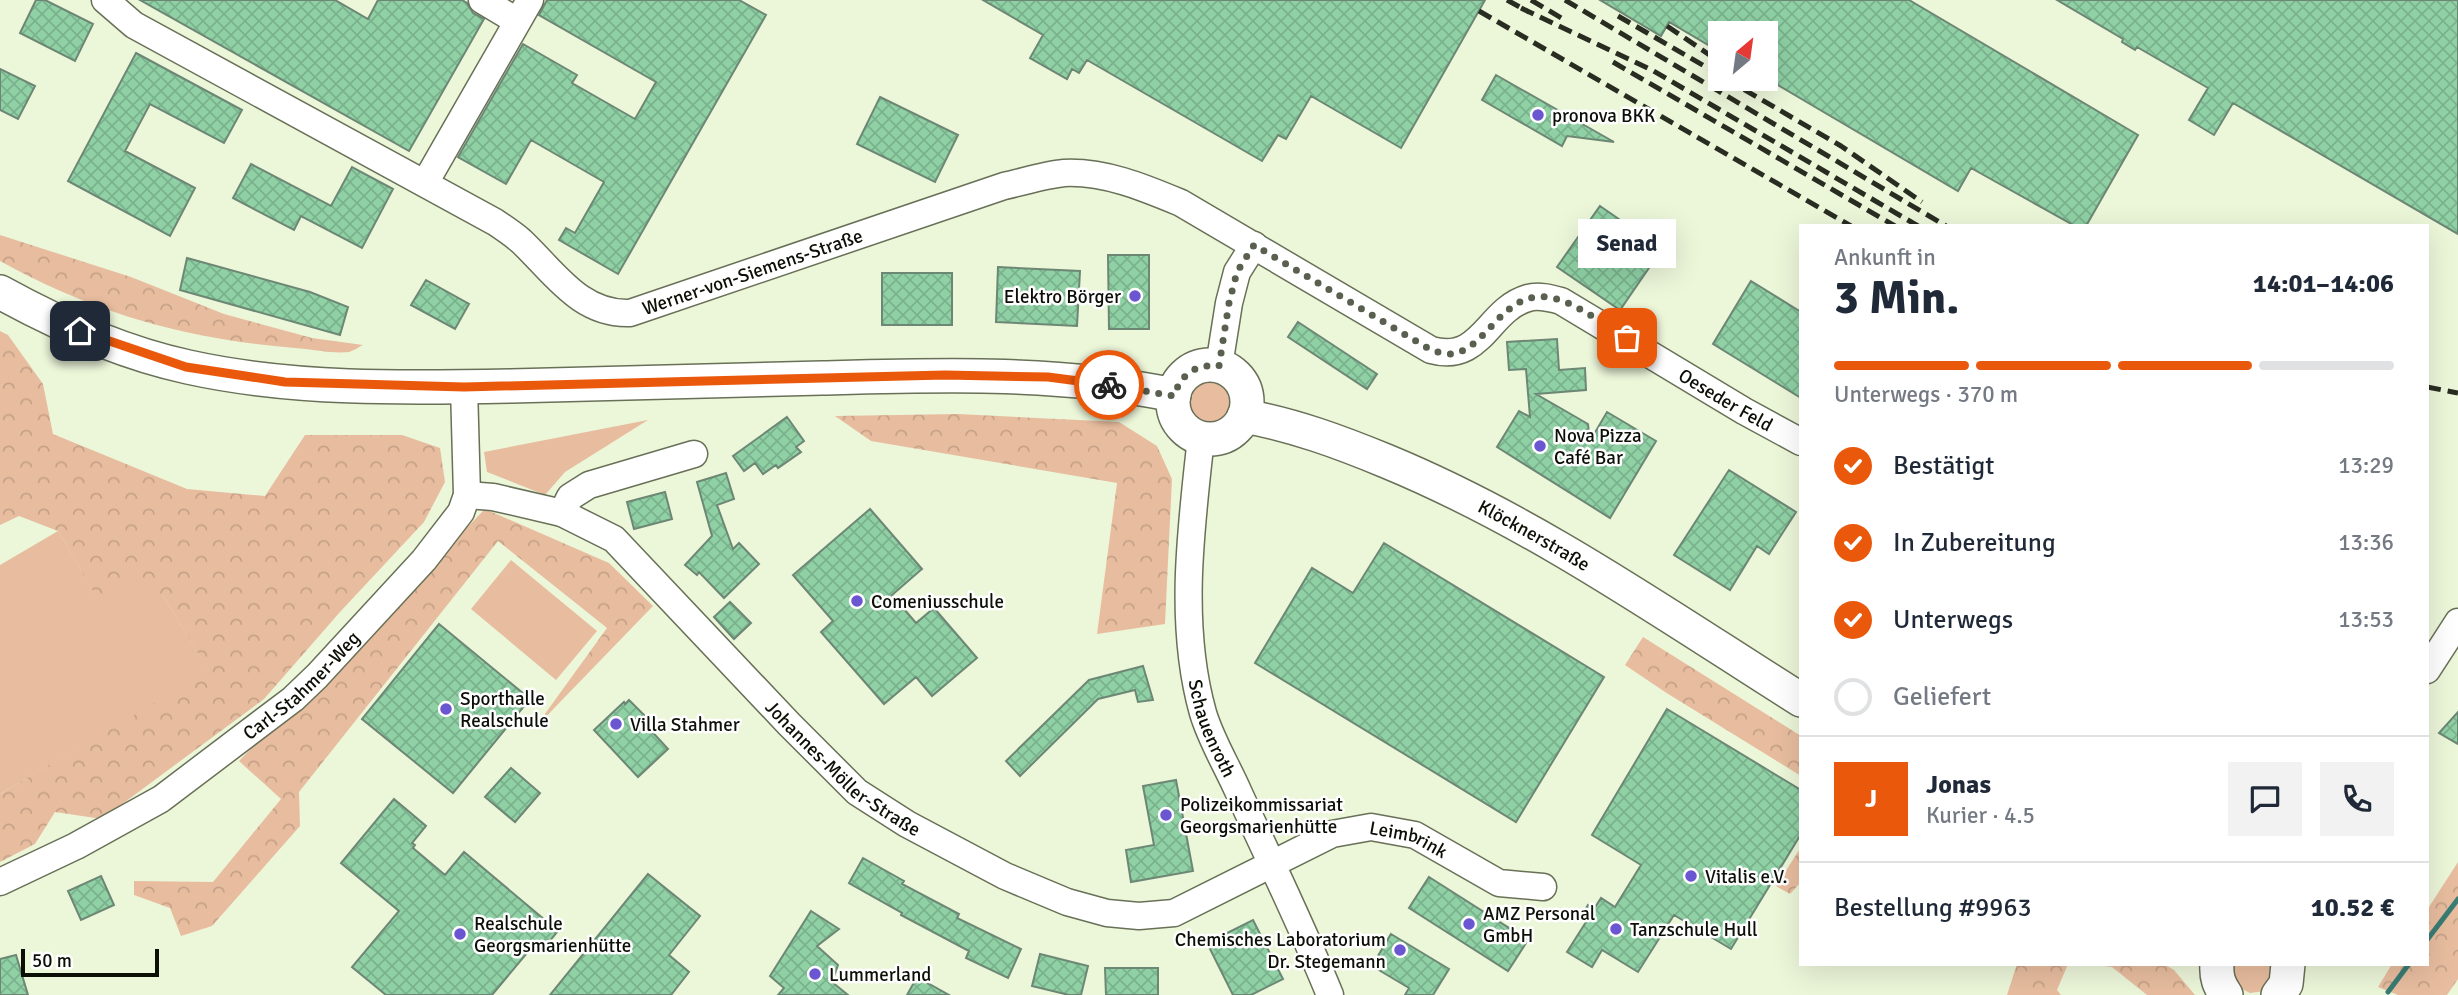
<!DOCTYPE html>
<html lang="de">
<meta charset="utf-8">
<style>
:root{--surface:#fff;--page:#f2f2f3;--text:#1f2937;--muted:#747a83;--line:#e0e1e3;--accent:#ea580c}
body{margin:0;font-family:Signika,sans-serif;background:var(--page);color:var(--text);height:100vh;display:flex;flex-direction:column;font-size:26px;white-space:nowrap}
*{box-sizing:border-box;margin:0}
p{font-size:23px;color:var(--muted)}
.icon{flex:none;width:38px;height:38px;fill:none;stroke:currentColor;stroke-width:2;stroke-linecap:round;stroke-linejoin:round}
.map{position:relative;flex:1;overflow:hidden}
.drawer{position:absolute;left:1799px;top:224px;width:630px;height:742px;display:flex;flex-direction:column;background:var(--surface);border-radius:0px;box-shadow:0 7px 28px #0002}
.drawer>*{flex:none}
.needle{width:46px;rotate:29deg}
.fabs{position:absolute;left:1708px;top:21px;display:grid;gap:14px}
.fabs a{display:grid;place-items:center;width:70px;height:70px;border-radius:0px;background:var(--surface);box-shadow:0 7px 28px #0002;font-size:35px}
.scale{position:absolute;left:21px;bottom:18px;width:138px;box-sizing:border-box;padding-left:7px;border:4px solid #0c0f06;border-top:0;font-size:19px;line-height:24px;white-space:nowrap;color:#0c0f06;-webkit-text-stroke:5px #fefefe;paint-order:stroke}
.pin{position:absolute;display:grid;place-items:center;width:60px;height:60px;color:#fff;margin:-30px;border-radius:14px;box-shadow:0 4px 10px #0006}
.courier{position:absolute;display:grid;place-items:center;width:70px;height:70px;margin:-35px;border:5px solid #ea580c;border-radius:50%;background:#fff;color:#222;box-shadow:0 2px 9px #0007}
.bubble{position:absolute;height:49px;border-radius:0px;background:var(--surface);box-shadow:0 7px 28px #0002;font-size:23px;font-weight:800;line-height:49px;text-align:center}
.headline em{font-style:normal;font-weight:800}
.headline div{display:flex;flex-direction:column-reverse}
.headline{display:flex;align-items:center;justify-content:space-between;height:119px;padding:0 35px}
h1{font-size:46px;font-weight:800;line-height:52px}
.bar{display:grid;grid-template-columns:repeat(4,1fr);gap:10px 7px;align-content:center;height:84px;padding:0 35px}
.bar i{height:9px;border-radius:5px;background:var(--line)}
.bar .selected{background:var(--accent)}
.bar p{grid-column:span 4}
.line{display:flex;align-items:center;gap:18px;padding:0 35px;border-top:2px solid var(--line)}
.line div{flex:1}
.round{display:grid;place-items:center;flex:none;width:74px;height:74px;border-radius:0px;background:var(--page)}
ol{padding:0 35px;list-style:none}
li{display:flex;align-items:center;gap:21px;height:77px}
li p{margin-inline-start:auto}
li .icon{padding:7px;border-radius:50%;background:var(--accent);color:#fff;stroke-width:4}
li:last-child{color:var(--muted)}
li i{width:38px;height:38px;border:4px solid var(--line);border-radius:50%}
.map>svg:first-child{display:block}
.green{fill:#e8bd9f}
.forest{fill:url(#forest-crowns)}
.lines{fill:none;stroke-linecap:round;stroke-linejoin:round}
.stream{stroke:#387c74;stroke-width:5}
.building{fill:url(#building-cross-hatch);stroke:#6d8775;stroke-width:2}
.minor-casing{stroke:#687057;stroke-width:29}
.major-casing{stroke:#687057;stroke-width:36}
.minor{stroke:#fff;stroke-width:26}
.major{stroke:#fff;stroke-width:33}
.rail{stroke:#292d21;stroke-width:5;stroke-dasharray:14 7;stroke-linecap:butt}
.done{stroke:#5a6050;stroke-width:7;stroke-dasharray:0 12.6}
.route{stroke:#ea580c;stroke-width:9}
.poi-dot{fill:#6a56d0;stroke:#fefefe;stroke-width:2.5}
.labels{text-anchor:middle;stroke-width:5;stroke-linejoin:round;paint-order:stroke}
.poi-label{font-size:19px;fill:#0c0f06;stroke:#fefefe;text-anchor:start}
.street-label{font-size:19px;fill:#0c0f06;stroke:#fefefe}
</style>
<div class="map">
<svg width="2458" height="995" viewBox="0 0 2458 995">
<defs>
<pattern id="forest-crowns" width="20" height="18" patternUnits="userSpaceOnUse" patternTransform="scale(1.75)"><rect width="20" height="18" fill="#e8bd9f"/><path d="M2 6a3 3 0 1 1 6 0M12 15a3 3 0 1 1 6 0" fill="none" stroke="#c6a187"/></pattern>
<pattern id="building-cross-hatch" width="8" height="8" patternUnits="userSpaceOnUse" patternTransform="scale(1.75)"><rect width="8" height="8" fill="#8fd1a5"/><path d="M0 0l8 8M0 8l8-8" fill="none" stroke="#7ab28d"/></pattern>
</defs>
<rect width="100%" height="100%" fill="#ecf6d9"/>
<path class="green" d="M1185 402a25 25 0 1 1 50 0a25 25 0 1 1-50 0Z
M648,420L565,472L545,495L487,472L484,452Z
M58,531L100,602L140,578L162,594L210,672L0,794V565Z
M511,560L597,631L556,680L471,609Z
M2230,964H2277L2264,991L2250,993L2236,986Z"/>
<path class="forest" d="M0,235L131,277L224,314L312,338L363,345C359,347 353,351 349,352C334,354 310,349 295,348C186,339 96,314 0,261Z
M0,331L8,335L43,384L53,434L187,489L265,496L305,435H402L440,448L445,482L424,522L340,612L264,699L102,819L55,812L35,844L0,862V794L209,671L162,594L153,600L140,579L100,603L58,531L19,516L0,525Z
M958,414L1119,422L1157,446L1172,479L1165,624L1097,634L1117,483L871,441L835,416Z
M485,509L609,563L653,606L534,729L607,628L498,541L299,792L300,826L212,926L181,936L170,908L134,895V881L213,882L281,799L239,761Z
M1643,637L1801,736V776L1665,692L1625,665Z
M1801,847V882L1790,894L1776,886Z
M2458,862V979L2447,995H2398L2378,987L2392,964H2427V910Z
M2017,964H2068L2057,990L2061,995H2007Z
M2086,964H2164L2174,970L2195,995H2147L2112,967Z"/>
<g class="lines">
<path class="stream" d="M2427,940L2458,899
M2388,992L2409,964"/>
</g>
<path class="building" d="M36,0H45L93,24L75,61L20,33Z
M140,0H335L368,19L378,0H462L467,3L473,13L484,19L409,151Z
M547,0H739L766,15L618,274L559,240L566,228L575,233L604,182L531,140L506,184L458,157L523,44L577,75L572,83L635,119L656,82L539,15Z
M983,0H1485L1401,148L1311,96L1286,139L1278,135L1262,161L1087,60L1079,73L1072,69L1067,79L1030,58L1043,35Z
M1600,0H1909L2138,135L2086,226H2075L1971,168L1958,191L1766,78V33H1720V52L1669,22L1661,36Z
M2057,0H2458V234L2233,103L2214,135L2189,120L2208,88L2137,47L2135,50L2122,42L2123,39Z
M136,53L242,110L224,143L150,104L125,151L195,188L170,236L68,181Z
M0,69L35,86L18,119L0,110Z
M1496,75L1614,142L1567,136L1562,146L1482,100Z
M880,97L958,135L935,182L857,144Z
M251,164L331,206L352,167L393,189L362,248L301,216L294,230L233,198Z
M1600,206L1662,249L1620,310L1557,267Z
M1108,255H1149V329H1109Z
M187,258L310,292L348,307L340,335L180,290Z
M998,267L1080,271L1077,326L996,322Z
M882,273H952V325H882Z
M426,280L469,304L455,329L411,305Z
M1751,281L1801,312V398L1713,344Z
M1298,322L1377,374L1367,389L1288,337Z
M1557,339L1559,370L1585,368L1586,390L1536,394L1588,424L1590,441L1607,412L1656,441L1610,518L1497,447L1519,411L1530,417L1526,369L1509,370L1507,342Z
M787,417L804,441L796,447L801,452L778,468L776,465L763,474L755,463L744,471L733,456Z
M1729,470L1796,512L1769,554L1757,546L1730,590L1674,555Z
M726,473L734,499L717,505L733,549L739,543L759,564L724,598L699,572L697,575L685,565L712,536L697,482Z
M665,492L672,519L634,529L627,502Z
M870,509L922,569L892,595L916,623L934,608L977,658L932,696L916,677L884,704L821,632L833,621L793,575Z
M1384,543L1604,677L1516,822L1255,663L1312,568L1353,593Z
M730,602L751,623L734,639L714,617Z
M439,624L530,699L453,793L362,719Z
M1143,666L1153,700L1138,702L1135,690L1098,699L1020,776L1006,761L1089,680Z
M629,700L648,719L644,723L668,749L638,777L594,730L624,702L625,704Z
M1667,709L1801,790V834L1731,949L1674,915L1638,972L1602,950L1592,967L1567,952L1586,922L1580,918L1588,905L1594,909L1601,898L1615,907L1641,865L1592,835Z
M2458,712V744L2439,733Z
M511,768L540,793L515,822L485,797Z
M1176,780L1193,871L1131,882L1126,850L1154,845L1143,786Z
M394,799L426,826L412,843L415,845L413,848L445,875L464,852L558,931L544,948L537,941L492,995H386L352,967L399,911L341,863Z
M863,858L904,881L902,884L959,914L957,918L1021,949L1008,978L966,958L969,951L901,915L902,913L849,883Z
M648,874L700,916L669,955L689,972L671,995H550Z
M101,876L114,905L81,920L68,891Z
M1429,877L1528,940L1508,971L1409,908Z
M811,911L839,929L817,946L838,965L832,982L848,995H778L784,988L770,976Z
M1253,920L1283,979L1251,995H1233L1207,943Z
M1391,934L1449,969L1433,995H1405L1409,988L1372,966Z
M1040,954L1088,966L1081,995H1069L1032,986Z
M16,955L28,995H0V959Z
M1105,968H1158V995H1106Z
M917,977L949,995H907Z"/>
<g class="lines">
<g class="minor-casing">
<g id="minor">
<path id="s1" d="M105,0L134,25L495,222C504,228 513,234 521,241C554,272 580,315 630,313L1004,186C1023,182 1044,175 1064,173C1105,171 1145,188 1181,203L1431,350C1482,364 1487,310 1528,298C1538,295 1550,298 1561,301L1744,411L1801,442"/>
<path d="M482,0L517,21"/>
<path d="M425,183L530,0"/>
<path d="M1219,366L1229,303L1237,272L1254,245"/>
<path id="s2" d="M1201,438C1191,528 1178,625 1203,713C1211,740 1227,766 1238,791C1269,859 1302,926 1330,995"/>
<path id="s3" d="M467,495L493,497L562,513L614,539L789,724L857,792L907,824L1005,876L1067,902L1107,913L1139,916L1174,913L1332,834L1371,827L1415,835L1499,883L1543,887"/>
<path d="M562,513L570,497L589,485L694,454"/>
<path d="M2427,670L2458,622"/>
<path id="s4" d="M0,882L76,846L161,799L293,699L317,676L424,560L461,512L467,495L464,387"/>
</g>
</g>
<g class="major-casing">
<g id="major">
<path d="M0,292C58,324 123,353 188,367C292,390 405,388 511,386C614,383 718,381 822,378C940,375 1058,371 1174,395"/>
<circle cx="1210" cy="402" r="37"/>
<path id="s5" d="M1244,416C1294,425 1340,442 1386,461C1534,522 1666,615 1801,700"/>
<path d="M2217,964C2216,977 2219,985 2226,995"/>
<path d="M2278,995L2286,984L2288,964"/>
</g>
</g>
<use href="#minor" class="minor"/>
<use href="#major" class="major"/>
<path class="rail" d="M1507,0L1529,12
M1531,0L1563,19
M1565,0L1946,226
M1521,8L1652,70L1918,226
M1479,11L1851,226
M1618,16L1720,75
M1667,26L1720,62
M1613,62L1895,226
M1726,79L1841,146L1922,202
M2427,387L2458,393"/>
</g>
<g class="lines">
<path class="done" d="M1109,385L1174,396C1181,374 1195,364 1219,366L1229,303L1237,272L1254,245L1431,350C1436,351 1442,354 1447,354C1485,355 1500,292 1546,297C1574,300 1602,324 1627,338"/>
<path class="route" d="M80,331L186,367L285,382L464,387L945,375L1048,377L1109,385"/>
</g>
<g class="poi-dot">
<circle cx="1538" cy="115" r="7"/>
<circle cx="1135" cy="296" r="7"/>
<circle cx="1540" cy="446" r="7"/>
<circle cx="857" cy="601" r="7"/>
<circle cx="446" cy="709" r="7"/>
<circle cx="616" cy="724" r="7"/>
<circle cx="1166" cy="815" r="7"/>
<circle cx="1691" cy="876" r="7"/>
<circle cx="1469" cy="924" r="7"/>
<circle cx="1616" cy="929" r="7"/>
<circle cx="460" cy="934" r="7"/>
<circle cx="1400" cy="950" r="7"/>
<circle cx="815" cy="974" r="7"/>
</g>
<g class="labels">
<g class="poi-label">
<text x="1552" y="122">pronova BKK</text>
<text x="1121" y="303" text-anchor="end">Elektro Börger</text>
<text x="1554" y="442">Nova Pizza<tspan x="1554" dy="22">Café Bar</tspan></text>
<text x="871" y="608">Comeniusschule</text>
<text x="460" y="705">Sporthalle<tspan x="460" dy="22">Realschule</tspan></text>
<text x="630" y="731">Villa Stahmer</text>
<text x="1180" y="811">Polizeikommissariat<tspan x="1180" dy="22">Georgsmarienhütte</tspan></text>
<text x="1705" y="883">Vitalis e.V.</text>
<text x="1483" y="920">AMZ Personal<tspan x="1483" dy="22">GmbH</tspan></text>
<text x="474" y="930">Realschule<tspan x="474" dy="22">Georgsmarienhütte</tspan></text>
<text x="1630" y="936">Tanzschule Hull</text>
<text x="1386" y="946" text-anchor="end">Chemisches Laboratorium<tspan x="1386" dy="22">Dr. Stegemann</tspan></text>
<text x="829" y="981">Lummerland</text>
</g>
<g class="street-label">
<text dy="7" stroke="none"><textPath href="#s1" startOffset="746">Werner-von-Siemens-Straße</textPath></text>
<text dy="7" stroke="none"><textPath href="#s1" startOffset="1827">Oeseder Feld</textPath></text>
<text dy="7" stroke="none"><textPath href="#s5" startOffset="315">Klöcknerstraße</textPath></text>
<text dy="7" stroke="none"><textPath href="#s4" startOffset="362">Carl-Stahmer-Weg</textPath></text>
<text dy="7" stroke="none"><textPath href="#s2" startOffset="294">Schauenroth</textPath></text>
<text dy="7" stroke="none"><textPath href="#s3" startOffset="480">Johannes-Möller-Straße</textPath></text>
<text dy="7" stroke="none"><textPath href="#s3" startOffset="1108">Leimbrink</textPath></text>
</g>
</g>
</svg>
<div class="fabs">
<a><svg class="needle" viewBox="-14 -14 28 28"><path d="M0-13l5 13h-10z" fill="#e53935"/><path d="M0 13l5-13h-10z" fill="#747a83"/></svg></a>
</div>
<div class="scale">50 m</div>
<div class="pin" style="left:1627px;top:338px;background:#ea580c"><svg class="icon" aria-label="bag" viewBox="0 0 24 24"><path d="M5 8h14l-1 12H6zM9 8a3 3 0 0 1 6 0"/></svg></div>
<div class="pin" style="left:80px;top:331px;background:#1f2937"><svg class="icon" aria-label="home" viewBox="0 0 24 24"><path d="M3 11l9-7 9 7M6 9v11h12V9"/></svg></div>
<div class="courier" style="left:1109px;top:385px"><svg class="icon" aria-label="bike" viewBox="0 0 24 24"><circle cx="6" cy="16" r="4"/><circle cx="18" cy="16" r="4"/><path d="M6 16l4-8h5l3 8M10 8l3 8H6M13 5h3"/></svg></div>
<div class="bubble" style="left:1578px;top:219px;width:98px">Senad</div>
<section class="drawer">
<div class="headline"><div><h1>3 Min.</h1><p>Ankunft in</p></div><em>14:01–14:06</em></div>
<div class="bar"><i class="selected"></i><i class="selected"></i><i class="selected"></i><i></i><p>Unterwegs · 370 m</p></div>
<ol>
<li><svg class="icon" aria-label="check" viewBox="0 0 24 24"><path d="M5 12l5 5 9-10"/></svg>Bestätigt<p>13:29</p></li>
<li><svg class="icon" aria-label="check" viewBox="0 0 24 24"><path d="M5 12l5 5 9-10"/></svg>In Zubereitung<p>13:36</p></li>
<li><svg class="icon" aria-label="check" viewBox="0 0 24 24"><path d="M5 12l5 5 9-10"/></svg>Unterwegs<p>13:53</p></li>
<li><i></i>Geliefert</li>
</ol>
<div class="line" style="height:126px"><b class="round" style="background:var(--accent);color:#fff">J</b><div><b>Jonas</b><p>Kurier · 4.5</p></div><a class="round"><svg class="icon" aria-label="chat" viewBox="0 0 24 24"><path d="M4 5h16v11H9l-5 4z"/></svg></a><a class="round"><svg class="icon" aria-label="phone" viewBox="0 0 24 24"><path d="M5 4h4l2 5-3 2q2 4 5 5l2-3 5 2v4C11 20 4 13 5 4z"/></svg></a></div>
<div class="line" style="height:91px"><div>Bestellung #9963</div><b>10.52 €</b></div>
</section>
</div>
